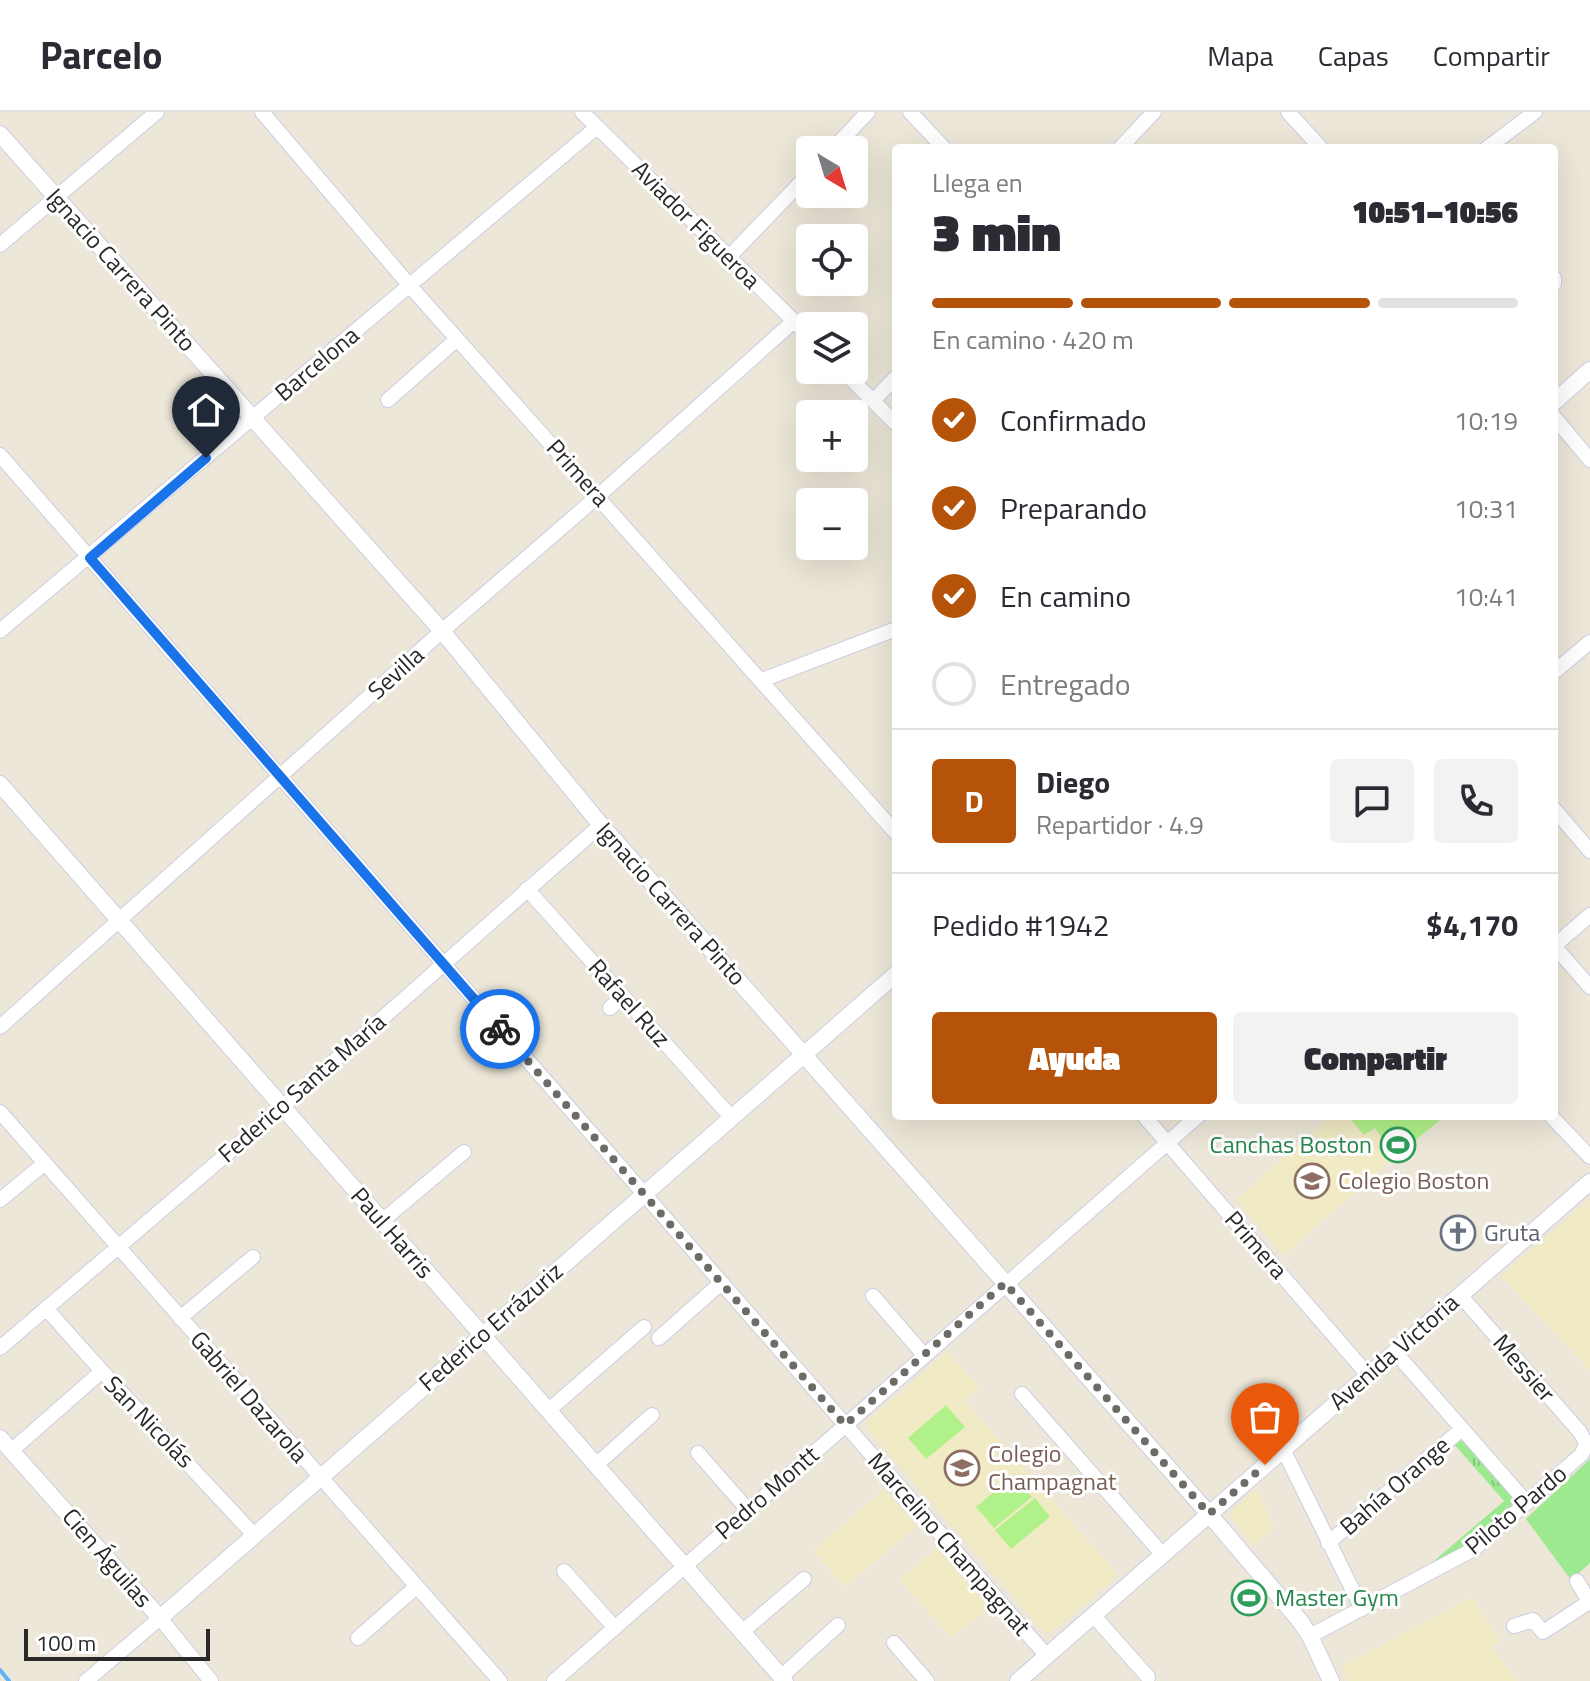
<!DOCTYPE html>
<html lang="es">
<meta charset="utf-8">
<style>
:root{--surface:#fff;--page:#f2f2f3;--text:#2b2b33;--muted:#7c7c81;--line:#e1e1e2;--accent:#b45309}
body{margin:0;font-family:"Titillium Web",sans-serif;background:var(--page);color:var(--text);height:100vh;display:flex;flex-direction:column;font-size:30px;white-space:nowrap}
*{box-sizing:border-box;margin:0}
p{font-size:26px;color:var(--muted)}
.icon{flex:none;width:44px;height:44px;fill:none;stroke:currentColor;stroke-width:2;stroke-linecap:round;stroke-linejoin:round}
.map{position:relative;flex:1;overflow:hidden}
.drawer{position:absolute;left:892px;top:32px;width:666px;height:976px;display:flex;flex-direction:column;background:var(--surface);border-radius:8px;box-shadow:0 8px 32px #0002}
.drawer>*{flex:none}
.needle{width:52px;rotate:142deg}
.tools{position:absolute;left:796px;top:24px;display:grid;gap:16px}
.tools a{display:grid;place-items:center;width:72px;height:72px;border-radius:8px;background:var(--surface);box-shadow:0 8px 32px #0002;font-size:40px}
.scale{position:absolute;left:24px;bottom:20px;width:186px;box-sizing:border-box;padding-left:8px;border:4px solid #282828;border-top:0;font-size:22px;line-height:28px;white-space:nowrap;color:#282828;-webkit-text-stroke:6px #fff;paint-order:stroke}
.pin{position:absolute;display:grid;place-items:center;width:68px;height:68px;color:#fff;margin:-82px -34px;border-radius:50% 50% 50% 0;rotate:-45deg;box-shadow:0 0 8px #0007}
.pin .icon{rotate:45deg}
.courier{position:absolute;display:grid;place-items:center;width:80px;height:80px;margin:-40px;border:6px solid #1a73e8;border-radius:50%;background:#fff;color:#222;box-shadow:0 2px 10px #0007}
.overview em{font-style:normal;font-weight:800}
.overview div{display:flex;flex-direction:column-reverse}
.overview{display:flex;align-items:center;justify-content:space-between;height:136px;padding:0 40px}
h1{font-size:52px;font-weight:800;line-height:60px}
.bar{display:grid;grid-template-columns:repeat(4,1fr);gap:12px 8px;align-content:center;height:96px;padding:0 40px}
.bar i{height:10px;border-radius:6px;background:var(--line)}
.bar .active{background:var(--accent)}
.bar p{grid-column:span 4}
.line{display:flex;align-items:center;gap:20px;padding:0 40px;border-top:2px solid var(--line)}
.line div{flex:1}
.round{display:grid;place-items:center;flex:none;width:84px;height:84px;border-radius:8px;background:var(--page)}
ol{padding:0 40px;list-style:none}
li{display:flex;align-items:center;gap:24px;height:88px}
li p{margin-inline-start:auto}
li .icon{padding:8px;border-radius:50%;background:var(--accent);color:#fff;stroke-width:4}
li:last-child{color:var(--muted)}
li i{width:44px;height:44px;border:4px solid var(--line);border-radius:50%}
.action{display:flex;gap:16px;margin-top:auto;padding:16px 40px}
.action a{flex:1;height:92px;border-radius:8px;background:var(--accent);color:#fff;font-size:32px;font-weight:800;line-height:92px;text-align:center}
.action a+a{background:var(--page);color:var(--text)}
header{display:flex;align-items:center;gap:48px;box-sizing:border-box;height:112px;padding:0 40px;background:var(--surface);border-bottom:2px solid var(--line)}
header strong{font-size:38px}
nav{display:flex;gap:44px;margin-inline-start:auto;font-size:28px}
.map>svg:first-child{display:block}
.education{fill:#f0eac5}
.grass{fill:url(#grass-tufts)}
.garden{fill:#9ce98f}
.pitch{fill:#b1f189}
.lines{fill:none;stroke-linecap:round;stroke-linejoin:round}
.stream{stroke:#60b3f9;stroke-width:4}
.minor-casing{stroke:#cdcde3;stroke-width:16}
.tertiary-casing{stroke:#cdcde3;stroke-width:18}
.minor{stroke:#fff;stroke-width:14}
.tertiary{stroke:#fff;stroke-width:16}
.done{stroke:#6d6b66;stroke-width:8;stroke-dasharray:0 14.4}
.route{stroke:#1a73e8;stroke-width:10}
.labels{text-anchor:middle;stroke-width:6;stroke-linejoin:round;paint-order:stroke}
.street-label{font-size:24px;fill:#282828;stroke:#fff}
.leisure-label{font-size:24px;fill:#27864d;stroke:#fff;text-anchor:end}
.education-label{font-size:24px;fill:#785e54;stroke:#fff;text-anchor:start}
.worship-label{font-size:24px;fill:#5b616d;stroke:#fff;text-anchor:start}
</style>
<header>
<strong>Parcelo</strong>
<nav><a>Mapa</a><a>Capas</a><a>Compartir</a></nav>
</header>
<div class="map">
<svg width="1590" height="1569" viewBox="0 0 1590 1569">
<defs>
<pattern id="grass-tufts" width="24" height="20" patternUnits="userSpaceOnUse" patternTransform="scale(2)"><rect width="24" height="20" fill="#9ce98f"/><path d="M3 7l-1-3M5 7V3M7 7l1-3M15 17l-1-3M17 17v-4M19 17l1-3" fill="none" stroke="#86c87b"/></pattern>
</defs>
<rect width="100%" height="100%" fill="#ece7d8"/>
<path class="education" d="M1331,1004H1348L1364,1022L1374,1016L1396,1044L1284,1143L1236,1088Z
M1590,1087V1258L1501,1164Z
M948,1240L979,1276L965,1289L1118,1463L1051,1521L1043,1519L867,1316L868,1309Z
M884,1377L917,1414L845,1475L813,1439Z
M1257,1377L1274,1416L1254,1433L1232,1407L1231,1400Z
M936,1436L989,1496L951,1526L900,1468Z
M1472,1485L1500,1529L1490,1535L1518,1569H1348L1341,1555Z"/>
<path class="grass" d="M1464,1328L1515,1386V1395L1469,1434L1427,1455L1504,1389L1453,1331Z"/>
<path class="garden" d="M1590,1347V1451L1571,1468L1526,1407Z"/>
<path class="pitch" d="M1348,1004H1445L1396,1044L1375,1016L1364,1023Z
M946,1293L965,1315L926,1347L908,1326Z
M1014,1363L1032,1385L994,1416L976,1395Z
M1035,1386L1050,1405L1011,1437L995,1418Z"/>
<g class="lines">
<path class="stream" d="M0,1558L9,1569"/>
<g class="minor-casing">
<path id="minor" d="M262,0L410,174L896,721
M582,0L810,225
M910,0L944,36
M1288,0L1321,36
M1120,36L1154,0
M1487,36L1535,0
M832,38L868,0
M0,133L157,0
M728,146L810,61
M1554,166V172
M842,258L896,312
M388,288L457,227
M873,289L896,265
M1554,305L1590,348
M0,343L1046,1543
M0,519L597,15
M1554,560L1590,530
M762,568L896,517
M1554,697L1590,739
M527,777L731,1005
M1590,803L1554,834L1590,875
M610,896L623,884
M0,915L442,519L598,384L794,209
M0,1000L500,1569
M1144,1004L1368,1263
M1551,1004L1590,1045
M0,1088L45,1051
M382,1109L464,1040
M873,1184L924,1243
M46,1196C113,1274 185,1348 255,1424
M180,1206L253,1145
M659,1226L721,1171
M0,1236L282,995L601,713
M1395,1240L1527,1391
M1022,1282L1163,1443
M549,1298L644,1215
M1283,1337L1362,1497
M11,1339L101,1260
M698,1341L748,1398
M596,1353L652,1303
M1328,1431L1462,1317
M564,1459L615,1516
M1577,1469L1590,1491
M1093,1503L1148,1565
M1514,1514L1533,1508L1543,1520L1589,1490
M742,1520L804,1467
M1310,1524L1474,1437L1582,1342L1586,1331L1580,1320L1460,1183
M358,1526L416,1475
M894,1531L927,1569
M781,1565L838,1513
M86,1569L160,1506L211,1569
M554,1569L1198,1004"/>
</g>
<g class="tertiary-casing">
<path id="tertiary" d="M0,22L442,519L601,713L1209,1402L1300,1509L1310,1524L1331,1569
M1554,290L1590,258
M0,672L785,1569
M0,1326L160,1506L896,862
M1018,1569L1590,1070"/>
</g>
<use href="#minor" class="minor"/>
<use href="#tertiary" class="tertiary"/>
</g>
<g class="lines">
<path class="done" d="M500,917L845,1313L1005,1171L1209,1402L1265,1353"/>
<path class="route" d="M206,346L90,446L500,917"/>
</g>
<defs>
<g id="stadium-ring" transform="scale(1.8)"><circle r="9.5" fill="#fff" stroke="#2e9e5b" stroke-width="1.5"/><path d="M0-5a6.5 5 0 1 0 0 10a6.5 5 0 1 0 0-10ZM-3.5-1.8h7v3.6h-7Z" fill="#2e9e5b"/></g>
<g id="school-ring" transform="scale(1.8)"><circle r="9.5" fill="#fff" stroke="#8d6e63" stroke-width="1.5"/><path d="M0-5L7-2L0 1L-7-2ZM-4 1L0 2.5L4 1V4Q0 6-4 4Z" fill="#8d6e63"/></g>
<g id="church-ring" transform="scale(1.8)"><circle r="9.5" fill="#fff" stroke="#6b7280" stroke-width="1.5"/><path d="M-1.2-6h2.4v3.5h3.3v2.4h-3.3V6h-2.4V-.1h-3.3v-2.4h3.3Z" fill="#6b7280"/></g>
</defs>
<g fill-rule="evenodd">
<use href="#stadium-ring" x="1398" y="1033"/>
<use href="#school-ring" x="1312" y="1069"/>
<use href="#church-ring" x="1458" y="1121"/>
<use href="#school-ring" x="962" y="1356"/>
<use href="#stadium-ring" x="1249" y="1486"/>
</g>
<g class="labels">
<g class="street-label">
<text transform="translate(696 113) rotate(45)" y="8">Aviador Figueroa</text>
<text transform="translate(121 158) rotate(48)" y="8">Ignacio Carrera Pinto</text>
<text transform="translate(317 252) rotate(-40)" y="8">Barcelona</text>
<text transform="translate(578 361) rotate(48)" y="8">Primera</text>
<text transform="translate(396 561) rotate(-42)" y="8">Sevilla</text>
<text transform="translate(671 792) rotate(48)" y="8">Ignacio Carrera Pinto</text>
<text transform="translate(629 891) rotate(48)" y="8">Rafael Ruz</text>
<text transform="translate(302 976) rotate(-41)" y="8">Federico Santa María</text>
<text transform="translate(392 1121) rotate(49)" y="8">Paul Harris</text>
<text transform="translate(1256 1133) rotate(49)" y="8">Primera</text>
<text transform="translate(491 1215) rotate(-41)" y="8">Federico Errázuriz</text>
<text transform="translate(1394 1240) rotate(-41)" y="8">Avenida Victoria</text>
<text transform="translate(1524 1256) rotate(49)" y="8">Messier</text>
<text transform="translate(249 1285) rotate(49)" y="8">Gabriel Dazarola</text>
<text transform="translate(149 1310) rotate(46)" y="8">San Nicolás</text>
<text transform="translate(1395 1374) rotate(-41)" y="8">Bahía Orange</text>
<text transform="translate(767 1381) rotate(-41)" y="8">Pedro Montt</text>
<text transform="translate(1516 1398) rotate(-40)" y="8">Piloto Pardo</text>
<text transform="translate(949 1432) rotate(49)" y="8">Marcelino Champagnat</text>
<text transform="translate(107 1446) rotate(49)" y="8">Cien Águilas</text>
</g>
<g class="leisure-label">
<text x="1372" y="1041">Canchas Boston</text>
<text x="1275" y="1494" text-anchor="start">Master Gym</text>
</g>
<g class="education-label">
<text x="1338" y="1077">Colegio Boston</text>
<text x="988" y="1350">Colegio<tspan x="988" dy="28">Champagnat</tspan></text>
</g>
<g class="worship-label">
<text x="1484" y="1129">Gruta</text>
</g>
</g>
</svg>
<div class="tools">
<a><svg class="needle" viewBox="-14 -14 28 28"><path d="M0-13l5 13h-10z" fill="#e53935"/><path d="M0 13l5-13h-10z" fill="#7c7c81"/></svg></a>
<a><svg class="icon" aria-label="locate" viewBox="0 0 24 24"><circle cx="12" cy="12" r="6"/><path d="M12 2v4M12 18v4M2 12h4M18 12h4"/></svg></a>
<a><svg class="icon" aria-label="layers" viewBox="0 0 24 24"><path d="M12 4l9 5-9 5-9-5zM3 14l9 5 9-5"/></svg></a>
<a>+</a>
<a>−</a>
</div>
<div class="scale">100 m</div>
<div class="pin" style="left:1265px;top:1353px;background:#ea580c"><svg class="icon" aria-label="bag" viewBox="0 0 24 24"><path d="M5 8h14l-1 12H6zM9 8a3 3 0 0 1 6 0"/></svg></div>
<div class="pin" style="left:206px;top:346px;background:#1f2937"><svg class="icon" aria-label="home" viewBox="0 0 24 24"><path d="M3 11l9-7 9 7M6 9v11h12V9"/></svg></div>
<div class="courier" style="left:500px;top:917px"><svg class="icon" aria-label="bike" viewBox="0 0 24 24"><circle cx="6" cy="16" r="4"/><circle cx="18" cy="16" r="4"/><path d="M6 16l4-8h5l3 8M10 8l3 8H6M13 5h3"/></svg></div>
<section class="drawer">
<div class="overview"><div><h1>3 min</h1><p>Llega en</p></div><em>10:51–10:56</em></div>
<div class="bar"><i class="active"></i><i class="active"></i><i class="active"></i><i></i><p>En camino · 420 m</p></div>
<ol>
<li><svg class="icon" aria-label="check" viewBox="0 0 24 24"><path d="M5 12l5 5 9-10"/></svg>Confirmado<p>10:19</p></li>
<li><svg class="icon" aria-label="check" viewBox="0 0 24 24"><path d="M5 12l5 5 9-10"/></svg>Preparando<p>10:31</p></li>
<li><svg class="icon" aria-label="check" viewBox="0 0 24 24"><path d="M5 12l5 5 9-10"/></svg>En camino<p>10:41</p></li>
<li><i></i>Entregado</li>
</ol>
<div class="line" style="height:144px"><b class="round" style="background:var(--accent);color:#fff">D</b><div><b>Diego</b><p>Repartidor · 4.9</p></div><a class="round"><svg class="icon" aria-label="chat" viewBox="0 0 24 24"><path d="M4 5h16v11H9l-5 4z"/></svg></a><a class="round"><svg class="icon" aria-label="phone" viewBox="0 0 24 24"><path d="M5 4h4l2 5-3 2q2 4 5 5l2-3 5 2v4C11 20 4 13 5 4z"/></svg></a></div>
<div class="line" style="height:104px"><div>Pedido #1942</div><b>$4,170</b></div>
<div class="action"><a>Ayuda</a><a>Compartir</a></div>
</section>
</div>
